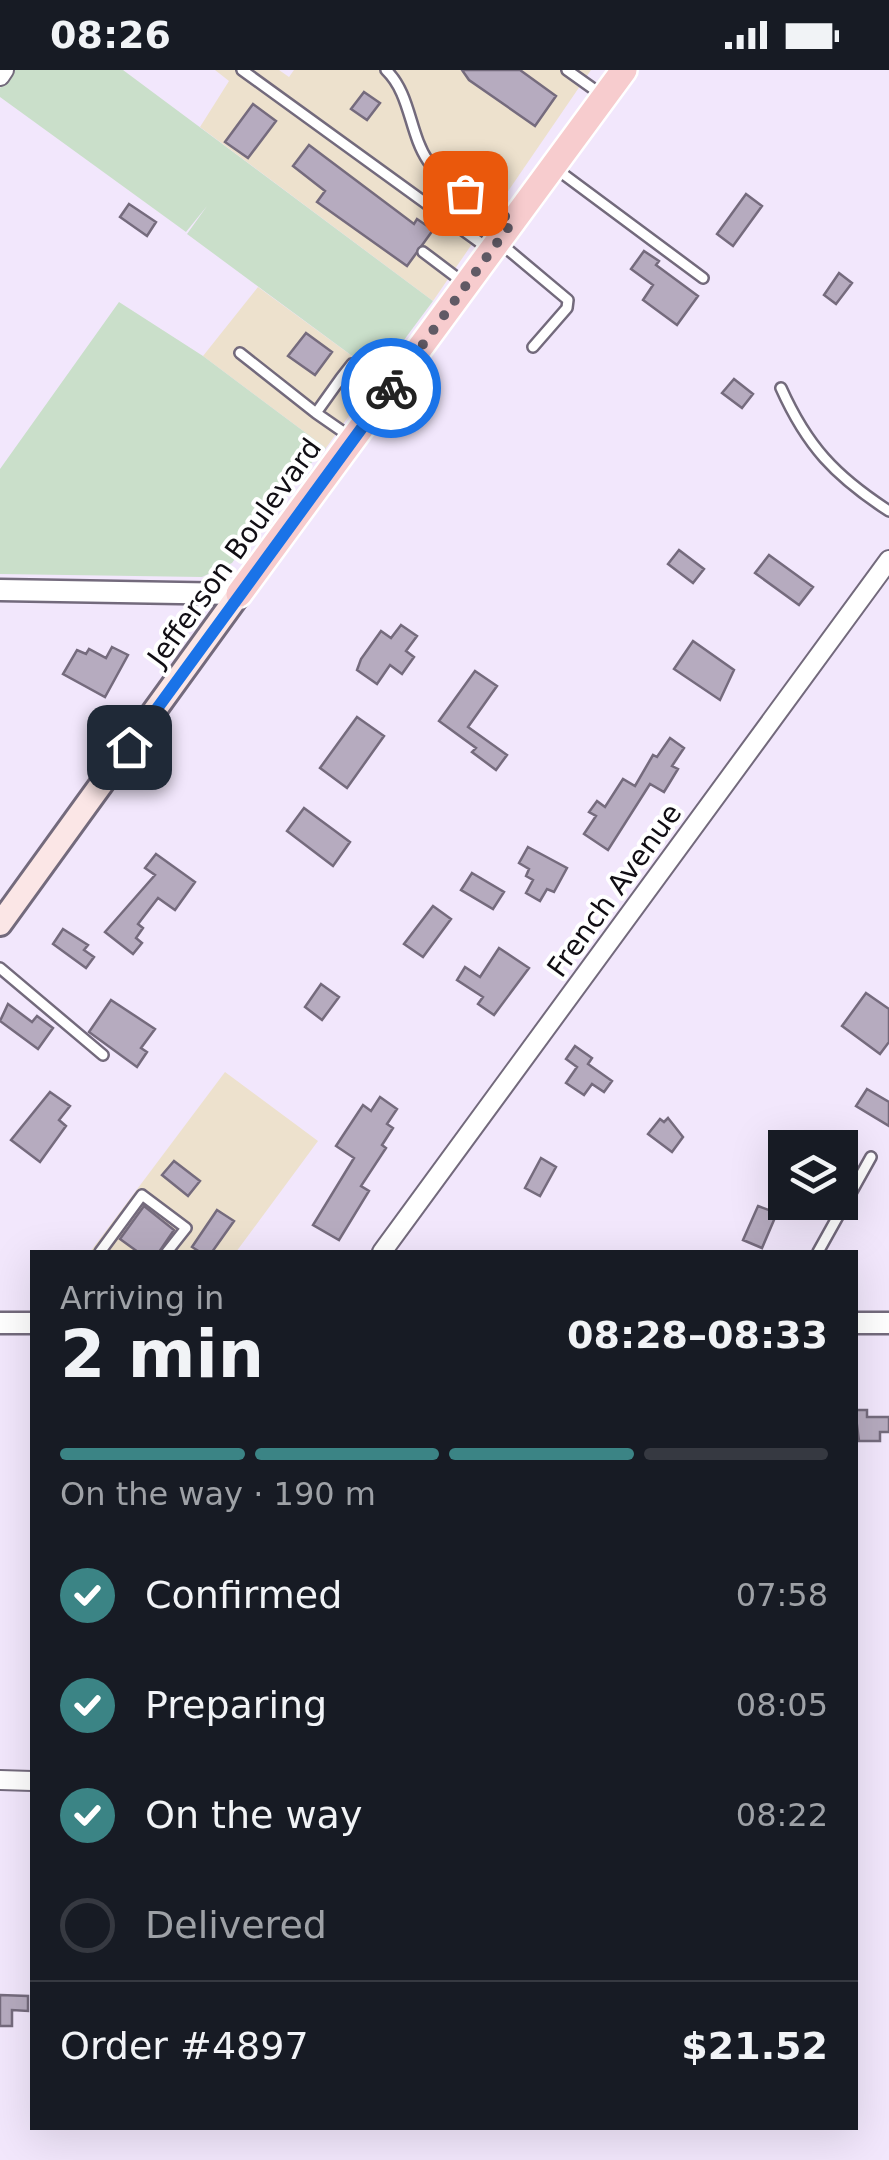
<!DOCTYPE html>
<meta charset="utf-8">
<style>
:root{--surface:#171b24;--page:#242831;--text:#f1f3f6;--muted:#9ea1a6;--line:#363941;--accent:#3b8485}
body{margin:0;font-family:"DejaVu Sans",sans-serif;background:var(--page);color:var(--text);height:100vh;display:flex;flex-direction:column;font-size:38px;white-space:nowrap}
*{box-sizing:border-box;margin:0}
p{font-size:32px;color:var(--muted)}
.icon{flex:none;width:55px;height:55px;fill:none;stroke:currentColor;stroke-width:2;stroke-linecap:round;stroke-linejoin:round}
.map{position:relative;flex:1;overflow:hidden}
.details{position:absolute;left:30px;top:1180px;width:828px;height:880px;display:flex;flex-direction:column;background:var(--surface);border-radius:0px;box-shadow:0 10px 40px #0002}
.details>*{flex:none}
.controls{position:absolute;left:768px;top:1060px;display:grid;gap:20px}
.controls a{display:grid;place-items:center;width:90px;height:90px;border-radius:0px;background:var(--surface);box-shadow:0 10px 40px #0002;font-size:50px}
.pin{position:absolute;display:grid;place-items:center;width:85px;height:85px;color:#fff;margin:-42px;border-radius:20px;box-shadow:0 5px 15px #0006}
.courier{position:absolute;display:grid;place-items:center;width:100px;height:100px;margin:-50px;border:8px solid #1a73e8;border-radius:50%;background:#fff;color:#222;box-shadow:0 2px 12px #0007}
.overview em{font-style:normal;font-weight:600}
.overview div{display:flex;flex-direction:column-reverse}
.overview{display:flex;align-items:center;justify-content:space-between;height:170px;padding:0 30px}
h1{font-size:65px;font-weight:600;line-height:75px}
.bar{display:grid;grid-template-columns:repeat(4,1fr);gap:15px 10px;align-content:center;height:120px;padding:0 30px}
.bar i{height:12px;border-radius:8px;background:var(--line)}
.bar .current{background:var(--accent)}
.bar p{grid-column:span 4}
.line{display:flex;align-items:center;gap:25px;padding:0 30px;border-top:2px solid var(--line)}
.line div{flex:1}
ol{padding:0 30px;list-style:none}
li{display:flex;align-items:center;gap:30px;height:110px}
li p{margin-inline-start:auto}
li .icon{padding:10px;border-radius:50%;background:var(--accent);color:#fff;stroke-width:4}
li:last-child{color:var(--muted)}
li i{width:55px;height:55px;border:5px solid var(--line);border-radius:50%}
.status{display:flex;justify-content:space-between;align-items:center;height:70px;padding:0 50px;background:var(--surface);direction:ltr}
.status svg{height:28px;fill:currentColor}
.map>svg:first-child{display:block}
.commercial{fill:#ede1cd}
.green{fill:#cadfca}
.building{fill:#b6abbf;stroke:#756b7d;stroke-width:2.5}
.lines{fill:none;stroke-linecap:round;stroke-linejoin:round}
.service-casing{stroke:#736a7c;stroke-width:14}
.minor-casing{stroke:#736a7c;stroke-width:22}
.tertiary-casing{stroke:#736a7c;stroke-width:25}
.secondary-casing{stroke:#736a7c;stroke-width:28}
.primary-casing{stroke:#fff;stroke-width:30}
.service{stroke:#fff;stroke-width:9}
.minor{stroke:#fff;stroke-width:18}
.tertiary{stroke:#fff;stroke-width:20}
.secondary{stroke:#fbe6e6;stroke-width:22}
.primary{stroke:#f7ccce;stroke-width:25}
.done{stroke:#605a65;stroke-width:10;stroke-dasharray:0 18}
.route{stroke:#1a73e8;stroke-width:12}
.labels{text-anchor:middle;stroke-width:8;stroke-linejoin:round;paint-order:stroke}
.street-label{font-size:28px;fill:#110e14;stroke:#fff}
</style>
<div class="status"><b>08:26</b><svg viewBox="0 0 49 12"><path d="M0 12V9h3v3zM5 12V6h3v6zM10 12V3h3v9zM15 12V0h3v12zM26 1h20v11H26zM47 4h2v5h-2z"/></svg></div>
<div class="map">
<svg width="889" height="2090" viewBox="0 0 889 2090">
<rect width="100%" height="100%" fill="#f2e7fc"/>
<path class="commercial" d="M215,0H279L289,7L294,0H591L433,231L200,57L229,11Z
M258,217L378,305L326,378L203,286Z
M225,1002L318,1071L236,1182H90Z"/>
<path class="green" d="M13,0H123L433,231L378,305L187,164L207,136L186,162L0,27V18Z
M119,232L203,286L326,378L280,425L232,493L202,507L0,504V399Z"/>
<path class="building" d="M462,0H520L556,26L535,56L469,10Z
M364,22L380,33L367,50L351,39Z
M253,34L276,51L248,88L225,72Z
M309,75L414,154L417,149L433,160L407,196L317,132L325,121L293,96Z
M746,124L762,136L733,176L717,164Z
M129,134L156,152L147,166L120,147Z
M644,181L659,191L656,195L698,226L677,255L643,230L653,215L631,199Z
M839,203L852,213L836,234L824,225Z
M306,263L332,282L315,305L288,286Z
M734,309L753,324L742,338L722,323Z
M679,480L704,499L693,513L668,494Z
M769,485L813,517L799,535L755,503Z
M401,555L417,566L406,581L414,587L402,604L390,595L377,614L357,600L361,589L381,561L391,568Z
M693,571L734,600L720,630L674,599Z
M112,577L128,585L105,627L63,604L77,580L86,584L89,579L106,588Z
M475,601L497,616L468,657L507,685L496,700L472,682L476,678L439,651Z
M357,647L384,666L347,718L320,698Z
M670,668L684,678L672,696L678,699L664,722L650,714L608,780L584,764L596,746L589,742L597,731L605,737L623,709L635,716L653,685L657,687Z
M304,738L350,772L333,796L287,761Z
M528,777L567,798L554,822L547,819L540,831L526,823L533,810L526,806L529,799L519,793Z
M156,784L195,812L175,840L158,828L138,854L143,858L136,868L142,873L133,884L105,862L155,805L145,798Z
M472,803L504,822L493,839L461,820Z
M433,836L451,849L423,887L404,874Z
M63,859L88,875L84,880L94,887L86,898L53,874Z
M499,878L529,898L494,945L478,934L483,927L457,910L465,897L480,907Z
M321,914L339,927L322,950L305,937Z
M866,923L889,939V972L880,984L842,956Z
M111,930L155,959L141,978L147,982L137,997L89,962Z
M8,934L32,952L37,946L53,958L38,979L0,951Z
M575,976L592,988L588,994L612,1011L604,1022L592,1014L584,1025L566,1013L577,997L566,989Z
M867,1019L889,1032V1056L856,1036Z
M50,1022L70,1036L59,1050L66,1056L40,1092L11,1070Z
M380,1027L397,1039L387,1054L393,1058L382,1075L386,1078L361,1116L369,1121L339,1170L313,1155L354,1088L336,1076L363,1035L371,1041Z
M668,1048L683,1067L672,1082L648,1064L660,1049L664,1052Z
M541,1088L556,1097L540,1126L525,1118Z
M174,1091L200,1111L188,1126L162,1105Z
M144,1136L174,1160L159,1182H138L120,1169Z
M758,1136L777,1143L762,1178L743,1170Z
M217,1140L234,1151L212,1182H200L192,1177Z
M855,1340H867V1347H889V1362H880V1371H859Z
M0,1925L28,1926V1941L12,1940V1956H0Z"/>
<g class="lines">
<g class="service-casing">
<path id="service" d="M242,0L489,179
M386,0C411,24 409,63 428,91C448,118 483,133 511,150
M567,0L602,25
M555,98L703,208
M500,173L568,230L567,238L533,277
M423,182L464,213
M240,283L316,343
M341,308L352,294
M781,318C807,376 835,406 889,441
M352,368L316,343L341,308L376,334
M0,898L103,985
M100,1182L142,1125L186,1158L167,1182
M818,1182L871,1087"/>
</g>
<g class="minor-casing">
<path id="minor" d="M0,6L4,0
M382,1182L889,490
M0,1710L32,1711"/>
</g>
<g class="tertiary-casing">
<path id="tertiary" d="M0,520L239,524
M0,1253H32
M855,1253H889"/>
</g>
<g class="secondary-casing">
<path id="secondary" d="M0,854L239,524"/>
</g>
<g class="primary-casing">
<path id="primary" d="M239,524L624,0"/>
</g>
<use href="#service" class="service"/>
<use href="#minor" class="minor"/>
<use href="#tertiary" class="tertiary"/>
<use href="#secondary" class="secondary"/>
<use href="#primary" class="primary"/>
</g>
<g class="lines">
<path class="done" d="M391,318L513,151L465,123"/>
<path class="route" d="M129,677L391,318"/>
</g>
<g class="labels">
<g class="street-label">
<text transform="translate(234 482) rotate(-54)" y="10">Jefferson Boulevard</text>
<text transform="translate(614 820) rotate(-54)" y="10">French Avenue</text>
</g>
</g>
</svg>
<div class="controls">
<a><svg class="icon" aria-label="layers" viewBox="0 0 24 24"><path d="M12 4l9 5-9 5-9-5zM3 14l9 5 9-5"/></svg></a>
</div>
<div class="pin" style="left:465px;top:123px;background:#ea580c"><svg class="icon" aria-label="bag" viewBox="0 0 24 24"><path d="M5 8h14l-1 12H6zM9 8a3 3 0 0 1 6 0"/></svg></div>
<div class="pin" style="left:129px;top:677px;background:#1f2937"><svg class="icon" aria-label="home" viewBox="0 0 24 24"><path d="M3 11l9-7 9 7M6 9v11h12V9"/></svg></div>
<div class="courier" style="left:391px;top:318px"><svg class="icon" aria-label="bike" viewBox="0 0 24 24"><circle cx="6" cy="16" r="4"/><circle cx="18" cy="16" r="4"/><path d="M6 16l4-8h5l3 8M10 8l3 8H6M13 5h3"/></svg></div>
<section class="details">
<div class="overview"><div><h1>2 min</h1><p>Arriving in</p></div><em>08:28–08:33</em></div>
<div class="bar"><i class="current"></i><i class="current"></i><i class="current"></i><i></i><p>On the way · 190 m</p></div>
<ol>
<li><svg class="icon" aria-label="check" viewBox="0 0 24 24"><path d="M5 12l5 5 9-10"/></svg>Confirmed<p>07:58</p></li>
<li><svg class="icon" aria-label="check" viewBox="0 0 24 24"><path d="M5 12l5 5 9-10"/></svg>Preparing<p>08:05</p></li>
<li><svg class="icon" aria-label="check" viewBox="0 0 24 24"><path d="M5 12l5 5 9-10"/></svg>On the way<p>08:22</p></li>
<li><i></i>Delivered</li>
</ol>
<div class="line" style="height:130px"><div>Order #4897</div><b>$21.52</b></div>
</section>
</div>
